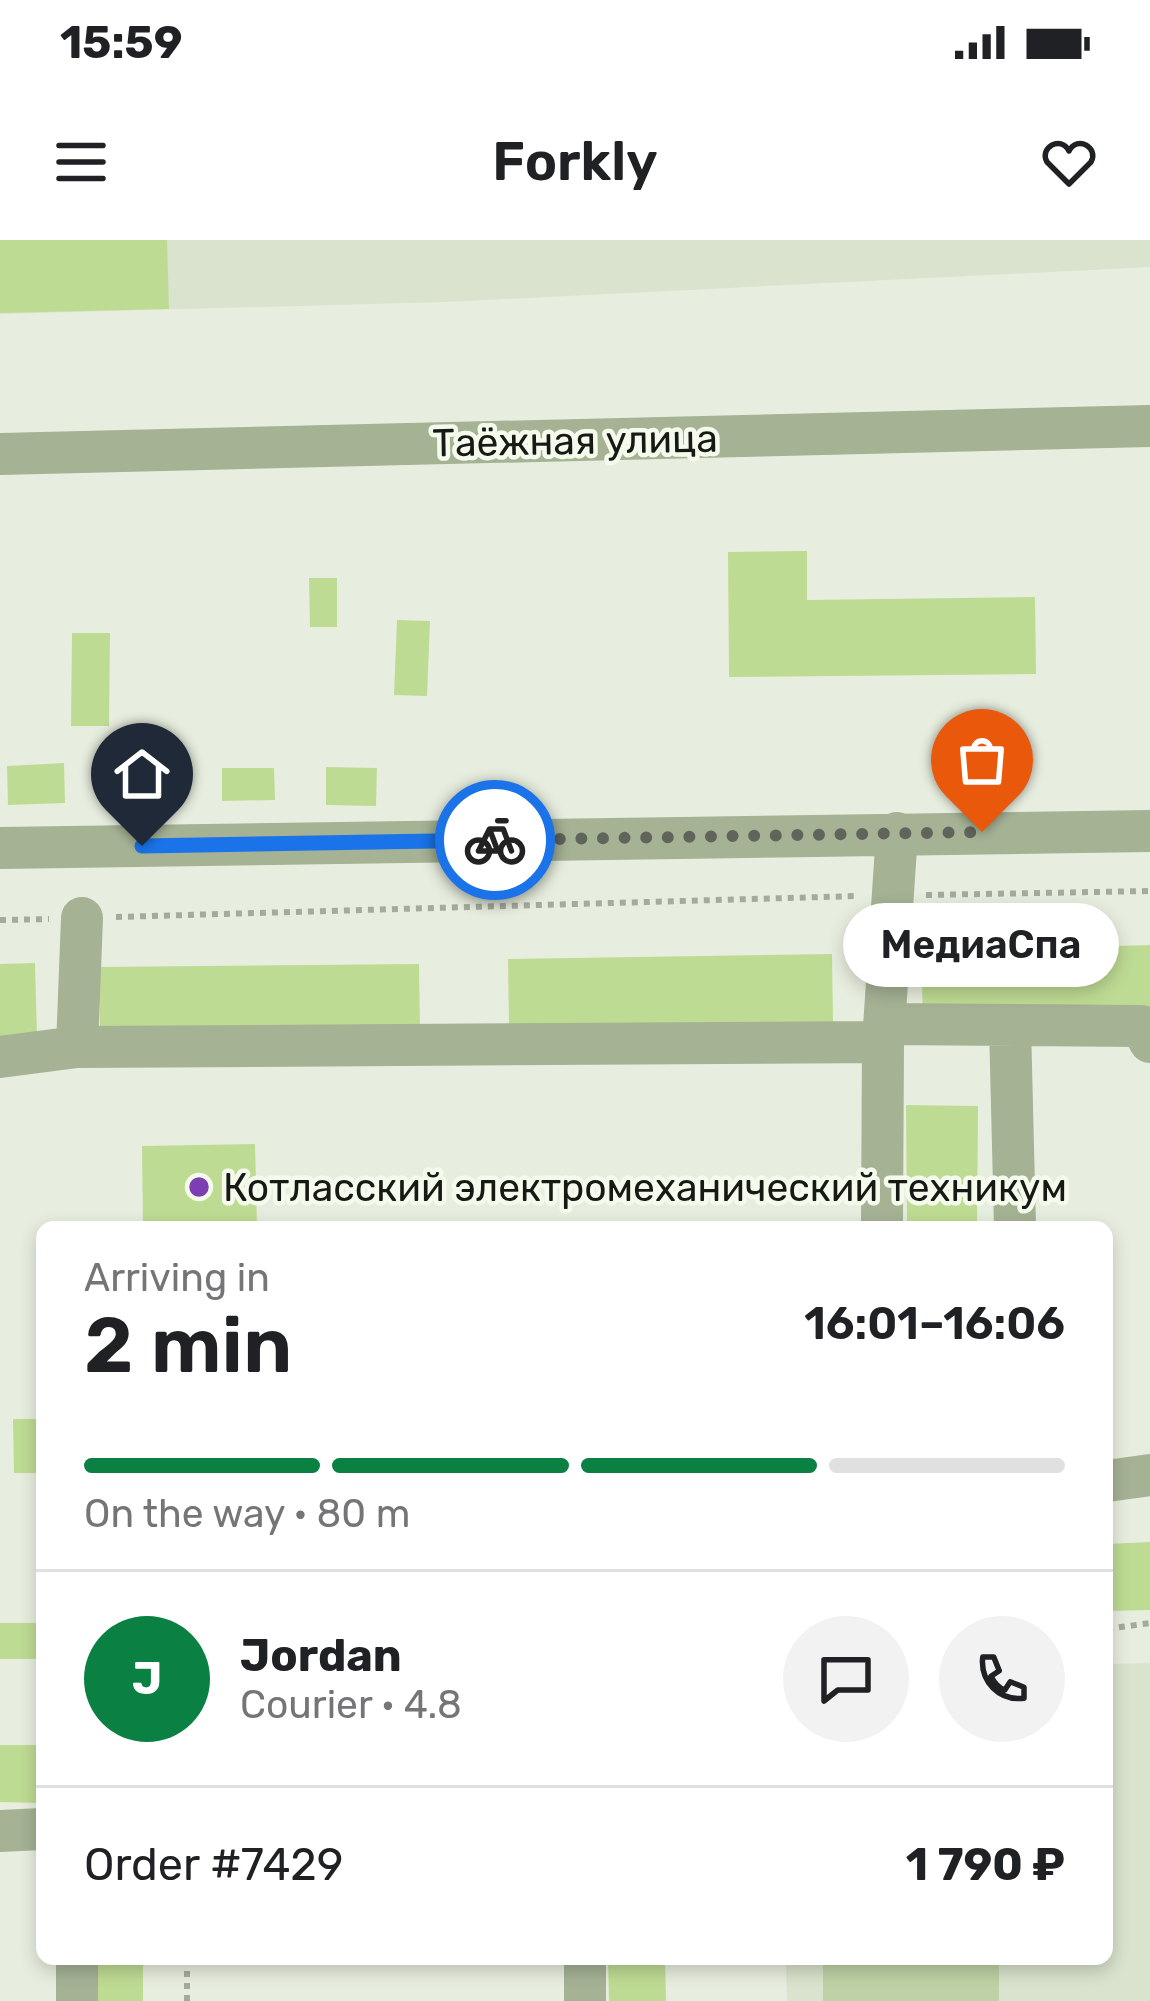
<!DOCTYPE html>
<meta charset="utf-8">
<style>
:root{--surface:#fff;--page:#f2f2f2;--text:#202124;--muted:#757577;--line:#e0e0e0;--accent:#0b8043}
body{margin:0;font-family:Rubik,sans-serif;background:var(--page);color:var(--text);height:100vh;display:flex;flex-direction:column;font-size:45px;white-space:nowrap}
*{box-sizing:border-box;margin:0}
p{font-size:39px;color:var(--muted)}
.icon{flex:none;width:66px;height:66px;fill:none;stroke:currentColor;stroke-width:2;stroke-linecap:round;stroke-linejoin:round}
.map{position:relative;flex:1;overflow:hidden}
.side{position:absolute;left:36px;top:981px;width:1077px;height:744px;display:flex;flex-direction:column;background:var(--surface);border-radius:18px;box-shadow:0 6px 18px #0003}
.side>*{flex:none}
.pin{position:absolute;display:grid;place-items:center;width:102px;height:102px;color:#fff;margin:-123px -51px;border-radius:50% 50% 50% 0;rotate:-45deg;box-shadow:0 0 12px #0007}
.pin .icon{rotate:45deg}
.courier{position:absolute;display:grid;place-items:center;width:120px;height:120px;margin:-60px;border:9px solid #1a73e8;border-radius:50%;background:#fff;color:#222;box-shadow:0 3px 15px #0007}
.bubble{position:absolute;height:84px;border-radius:42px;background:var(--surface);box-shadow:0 6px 18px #0003;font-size:39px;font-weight:600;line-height:84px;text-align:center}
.headline em{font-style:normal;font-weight:600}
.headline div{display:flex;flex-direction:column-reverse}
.headline{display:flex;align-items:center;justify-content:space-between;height:204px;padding:0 48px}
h1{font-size:78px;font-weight:600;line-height:90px}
.bar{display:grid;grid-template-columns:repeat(4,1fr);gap:18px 12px;align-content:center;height:144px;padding:0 48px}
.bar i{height:15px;border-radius:9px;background:var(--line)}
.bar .selected{background:var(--accent)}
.bar p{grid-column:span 4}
.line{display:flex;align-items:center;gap:30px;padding:0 48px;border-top:3px solid var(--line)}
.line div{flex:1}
.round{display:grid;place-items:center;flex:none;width:126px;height:126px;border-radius:63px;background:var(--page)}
.status{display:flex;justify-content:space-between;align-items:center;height:84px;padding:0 60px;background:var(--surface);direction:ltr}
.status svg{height:33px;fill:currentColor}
header{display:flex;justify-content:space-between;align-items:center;height:156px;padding:0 48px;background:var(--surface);font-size:54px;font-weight:600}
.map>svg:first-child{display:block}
.built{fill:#d9e3cd}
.green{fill:#bfd1a6}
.building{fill:#bedb93}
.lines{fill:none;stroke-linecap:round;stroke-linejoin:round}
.path{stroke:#a5aa9e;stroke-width:6;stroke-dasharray:6 6;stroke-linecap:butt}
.minor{stroke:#a5b294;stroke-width:42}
.done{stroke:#60645b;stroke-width:12;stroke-dasharray:0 21.6}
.route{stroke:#1a73e8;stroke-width:15}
.poi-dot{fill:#7e3eb3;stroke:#f5fbec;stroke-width:4.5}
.labels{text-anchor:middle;stroke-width:9;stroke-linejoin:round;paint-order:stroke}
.street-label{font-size:39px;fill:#171914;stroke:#f5fbec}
.poi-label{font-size:39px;fill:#171914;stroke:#f5fbec;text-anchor:start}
</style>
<div class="status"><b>15:59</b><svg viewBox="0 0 49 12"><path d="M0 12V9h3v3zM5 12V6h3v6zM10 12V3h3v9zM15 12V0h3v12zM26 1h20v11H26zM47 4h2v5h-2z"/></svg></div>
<header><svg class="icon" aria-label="menu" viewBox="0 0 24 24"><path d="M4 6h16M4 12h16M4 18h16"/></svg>Forkly<svg class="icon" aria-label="heart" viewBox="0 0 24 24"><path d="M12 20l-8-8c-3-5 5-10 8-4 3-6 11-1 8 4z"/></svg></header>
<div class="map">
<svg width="1150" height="1761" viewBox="0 0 1150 1761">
<rect width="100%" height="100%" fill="#e8eedf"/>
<path class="built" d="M0,0H1150V27L446,62L0,74Z
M1150,1423V1761H787L786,1719H1107V1424Z"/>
<path class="green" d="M823,1719H999V1761H823Z"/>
<path class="building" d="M0,0H167L169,69L0,73Z
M807,311V360L1035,357L1036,434L729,437L728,312Z
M309,338H337V387H310Z
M397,380L430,381L427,456L394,455Z
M72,393H110L109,486H71Z
M169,522L171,561L111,564L109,525Z
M64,523L65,563L8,565L7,526Z
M326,527L377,528L376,566L326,565Z
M222,528H274L275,560L222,561Z
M1150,705V772L923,778L921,712Z
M832,714L833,783L509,788L508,719Z
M35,723L37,796L0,797V724Z
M419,724L420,791L100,794L99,727Z
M906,865L978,866L977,987H907Z
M255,904L257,987H143L142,906Z
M13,1179H42V1233H14Z
M1150,1302V1370L1107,1371V1304Z
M0,1383H39V1419H0Z
M0,1505H42V1563L0,1562Z
M86,1719H143V1761H86Z
M608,1719H665L666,1761H609Z"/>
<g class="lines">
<path class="path" d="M926,655L1150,651
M116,677L858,656
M0,680L49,679
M1107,1389L1150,1383
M187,1761V1719"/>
<path class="minor" d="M0,214L1150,186
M0,608L1150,591
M885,784L1141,786L1150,802
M1010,785L1015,987
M77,807L82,678
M0,817L77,807L883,802
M882,987L883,802L897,593
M1107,1241L1150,1235
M0,1591L42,1589
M77,1761V1719
M585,1761V1719"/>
</g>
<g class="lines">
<path class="done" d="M495,600L982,592"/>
<path class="route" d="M142,606L495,600"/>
</g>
<circle class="poi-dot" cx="199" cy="947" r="12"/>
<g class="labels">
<g class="street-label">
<text transform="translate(575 200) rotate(-1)" y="14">Таёжная улица</text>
</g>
<g class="poi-label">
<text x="223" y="961">Котласский электромеханический техникум</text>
</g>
</g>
</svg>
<div class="pin" style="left:982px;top:592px;background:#ea580c"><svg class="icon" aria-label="bag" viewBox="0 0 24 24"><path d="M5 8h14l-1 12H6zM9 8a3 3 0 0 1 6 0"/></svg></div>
<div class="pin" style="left:142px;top:606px;background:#1f2937"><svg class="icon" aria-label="home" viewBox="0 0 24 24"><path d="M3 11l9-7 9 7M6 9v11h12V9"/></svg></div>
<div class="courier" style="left:495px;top:600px"><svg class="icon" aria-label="bike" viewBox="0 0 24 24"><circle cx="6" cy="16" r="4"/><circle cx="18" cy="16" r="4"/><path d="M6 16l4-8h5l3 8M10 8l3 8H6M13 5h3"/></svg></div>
<div class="bubble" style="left:843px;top:663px;width:276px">МедиаСпа</div>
<section class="side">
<div class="headline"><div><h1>2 min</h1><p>Arriving in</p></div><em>16:01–16:06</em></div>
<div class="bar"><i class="selected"></i><i class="selected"></i><i class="selected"></i><i></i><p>On the way · 80 m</p></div>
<div class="line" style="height:216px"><b class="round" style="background:var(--accent);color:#fff">J</b><div><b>Jordan</b><p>Courier · 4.8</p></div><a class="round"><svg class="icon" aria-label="chat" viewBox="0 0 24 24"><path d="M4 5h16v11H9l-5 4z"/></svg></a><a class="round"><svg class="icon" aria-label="phone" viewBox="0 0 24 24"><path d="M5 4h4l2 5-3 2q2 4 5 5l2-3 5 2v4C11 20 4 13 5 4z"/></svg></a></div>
<div class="line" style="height:156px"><div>Order #7429</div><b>1 790 ₽</b></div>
</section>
</div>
